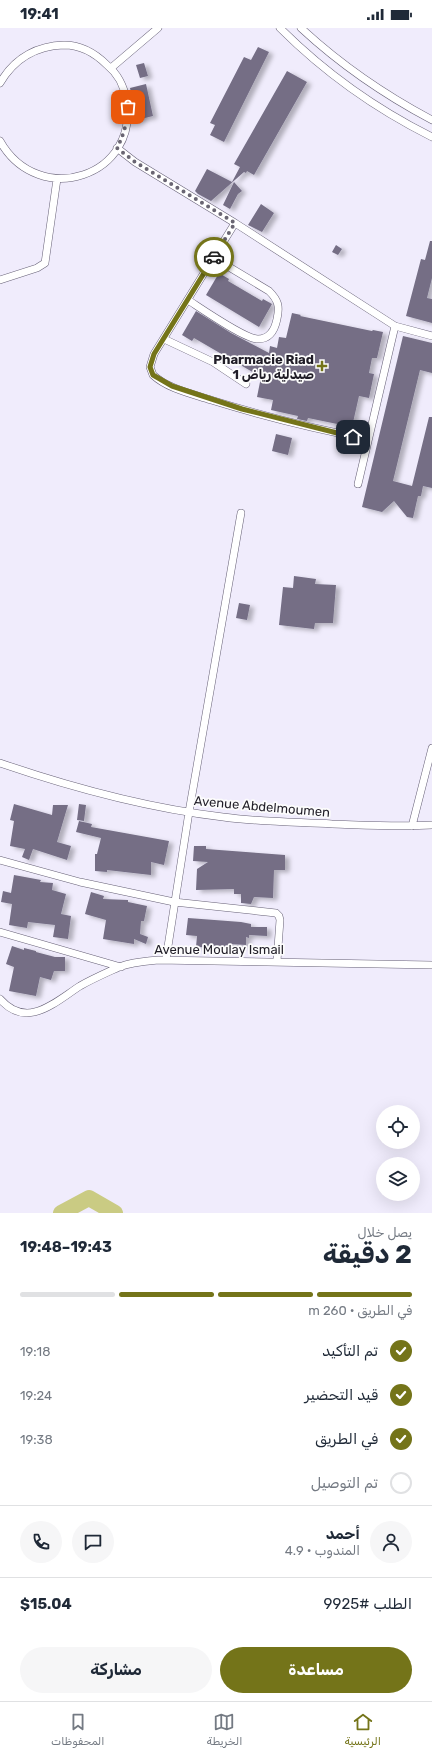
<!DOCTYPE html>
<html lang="ar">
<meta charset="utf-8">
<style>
:root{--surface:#fff;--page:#f6f6f7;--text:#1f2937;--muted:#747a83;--line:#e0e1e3;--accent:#747419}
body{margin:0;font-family:Rubik,Vazirmatn,sans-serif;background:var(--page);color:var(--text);direction:rtl;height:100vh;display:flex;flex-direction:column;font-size:15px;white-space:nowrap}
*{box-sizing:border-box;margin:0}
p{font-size:13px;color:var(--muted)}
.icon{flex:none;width:22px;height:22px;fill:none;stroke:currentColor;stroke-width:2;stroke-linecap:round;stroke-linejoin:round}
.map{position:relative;height:1185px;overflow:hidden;direction:ltr}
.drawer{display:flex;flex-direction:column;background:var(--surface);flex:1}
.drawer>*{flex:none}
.buttons{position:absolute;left:376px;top:1077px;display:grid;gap:8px}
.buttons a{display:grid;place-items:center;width:44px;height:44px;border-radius:50%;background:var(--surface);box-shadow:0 4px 16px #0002;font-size:20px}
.pin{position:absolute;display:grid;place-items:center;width:34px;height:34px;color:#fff;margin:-17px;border-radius:8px;box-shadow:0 2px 6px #0006}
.courier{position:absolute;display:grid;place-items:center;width:40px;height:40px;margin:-20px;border:3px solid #747419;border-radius:50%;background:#fff;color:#222;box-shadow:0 1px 5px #0007}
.summary em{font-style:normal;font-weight:700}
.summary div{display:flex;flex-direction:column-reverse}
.summary{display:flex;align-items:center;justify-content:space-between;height:68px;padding:0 20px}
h1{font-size:26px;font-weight:700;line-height:30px}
.bar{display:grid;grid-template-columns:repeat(4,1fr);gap:6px 4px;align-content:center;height:48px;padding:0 20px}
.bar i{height:5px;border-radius:3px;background:var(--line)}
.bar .selected{background:var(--accent)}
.bar p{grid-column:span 4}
.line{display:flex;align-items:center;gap:10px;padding:0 20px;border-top:1px solid var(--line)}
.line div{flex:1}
.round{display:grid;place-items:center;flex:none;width:42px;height:42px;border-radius:21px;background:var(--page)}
ol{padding:0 20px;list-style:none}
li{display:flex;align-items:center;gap:12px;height:44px}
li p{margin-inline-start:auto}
li .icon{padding:4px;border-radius:50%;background:var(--accent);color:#fff;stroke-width:4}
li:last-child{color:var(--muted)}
li i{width:22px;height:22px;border:2px solid var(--line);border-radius:50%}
.button{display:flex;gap:8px;margin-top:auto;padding:8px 20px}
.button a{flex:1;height:46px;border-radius:24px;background:var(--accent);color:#fff;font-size:16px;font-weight:700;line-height:46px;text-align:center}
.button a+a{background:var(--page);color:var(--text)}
.status{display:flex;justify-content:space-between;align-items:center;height:28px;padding:0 20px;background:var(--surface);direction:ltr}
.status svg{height:11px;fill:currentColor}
.dock{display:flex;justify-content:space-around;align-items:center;height:56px;border-top:1px solid var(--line);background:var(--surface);font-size:11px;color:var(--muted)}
.dock a{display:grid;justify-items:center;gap:2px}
.dock .selected{color:var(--accent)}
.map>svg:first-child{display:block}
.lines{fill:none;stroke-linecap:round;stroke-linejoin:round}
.river{stroke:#cacb83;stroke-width:16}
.building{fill:#746e85;filter:url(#shadow)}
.minor-casing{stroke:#666076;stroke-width:8}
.minor{stroke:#fff;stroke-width:7}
.done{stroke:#696572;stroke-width:4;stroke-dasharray:0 7.2}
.route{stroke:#747419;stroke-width:5}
.poi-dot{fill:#747419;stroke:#fcfcfc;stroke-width:1.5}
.labels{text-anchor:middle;stroke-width:3.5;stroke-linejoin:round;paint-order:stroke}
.poi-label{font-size:13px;font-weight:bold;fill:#201d27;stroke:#fcfcfc;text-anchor:end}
.street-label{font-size:13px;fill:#201d27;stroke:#fcfcfc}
</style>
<div class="status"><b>19:41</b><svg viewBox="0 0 49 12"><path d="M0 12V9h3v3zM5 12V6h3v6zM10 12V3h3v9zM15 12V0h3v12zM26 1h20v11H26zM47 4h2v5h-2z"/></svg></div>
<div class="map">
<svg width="432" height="1185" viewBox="0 0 432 1185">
<defs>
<filter id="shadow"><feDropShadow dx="4.5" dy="2.5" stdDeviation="2" flood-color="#0004"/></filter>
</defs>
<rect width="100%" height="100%" fill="#f0ecfc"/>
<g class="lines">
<path class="river" d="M61,1185L89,1170L115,1185"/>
</g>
<path class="building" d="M258,19L269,24L224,114L210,107L215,97L210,95L244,29L251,32Z
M144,35L148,48L140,50L136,37Z
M287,43L307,54L254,147L247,143L246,145L244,144L211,173L198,166L195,163L207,141L232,154L240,139L234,136Z
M146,56L153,88L137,92L130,60Z
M234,154L242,163L238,166L230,181L223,177Z
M261,176L274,185L262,204L248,197Z
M430,213H432V250L427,270L432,271V295L406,288L421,231L425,232Z
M336,217L342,221L338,227L332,224Z
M219,245L229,251L228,253L262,273L263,271L272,276L259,299L206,267Z
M196,283L231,305L269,325L270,318L277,320L279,309L286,310L292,285L301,287L300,288L372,303L373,302L383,304L377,330H372L369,345L374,346L369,370L359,368L352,399L308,390L307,393L297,391L298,388L271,382L273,372L257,369L261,349L194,310L192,313L182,307Z
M403,308L432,315V345L420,342L393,453L412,458L429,389H432V460L423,458L421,468H418L413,490L407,489L394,473L382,484L362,479Z
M355,393L362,394L360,401L354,400Z
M276,406L292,410L288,427L272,423Z
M294,548L316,551L315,556L336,557L333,595H315L314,601L279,597L283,559L293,560Z
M239,575L250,577L247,592L236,590Z
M14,776L52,787L53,777H68L57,814L71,818L67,832L33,821L29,832L22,829L25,821L10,818L14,793L10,792Z
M79,776L86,777L84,793L77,792Z
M79,793L92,796L91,799L169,813L164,837L151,834V847L107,842V844L95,843V826H97L101,810L76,804Z
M194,818H206V821L285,827V842H274L273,870L254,869L251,876L241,875V866H234V861L196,862L197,841L208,834L193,833Z
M14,847L41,852L40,854L53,855L52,862L66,866L61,886L71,888L68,911L53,909L55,897L28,894L27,900L9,897L12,876L1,874L3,863L11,865Z
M91,864L104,868L103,871L128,872V874L147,878L144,893H141L140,906L148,909L146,916L134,911V916L103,911L106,892L85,886Z
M188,890L241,894L251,896V899H267V908L249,907V910L246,909V917L232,916V920L196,919L197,908L186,907Z
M12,918L24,922V920L36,923V924L55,929H65V943H54L51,952L40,949L36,968L9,963L14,939L6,936Z"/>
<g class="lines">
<g class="minor-casing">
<path id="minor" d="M280,0C324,44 376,81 432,109
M301,0C342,38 383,66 432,92
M111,40L158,0
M0,55C14,31 35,18 64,17C81,17 96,26 107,37C117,45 124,58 126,71C141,148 39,182 0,113
M117,120L135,134L235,195L395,298L432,308
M235,195L154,326L150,339L153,347C168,361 193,366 211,372C263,388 315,401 368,411
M0,252L37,240L45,235L57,151
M188,272C202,281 245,311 258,311C270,311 275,301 277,291C280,278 278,272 269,263L214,230
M164,311L213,334L246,356
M358,456L395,298
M0,735C73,760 147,780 223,789C259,794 296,794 332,796C365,797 399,799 432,797
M412,798L432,720
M0,832L80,854L174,874L276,885L279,888L280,892L277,933
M0,904L121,939
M166,931L189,784L241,485
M0,971C27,1002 55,974 80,958C92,951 106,945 119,939C131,934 146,933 158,932L432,937"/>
</g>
<use href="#minor" class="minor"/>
</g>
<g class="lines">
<path class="done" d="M128,79C127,95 124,106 117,120L135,134L235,195L214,229"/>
<path class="route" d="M214,229L154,326L150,339L153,347L172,358L242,381L353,409"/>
</g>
<path class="poi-dot" d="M320 332h4v4h4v4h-4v4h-4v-4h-4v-4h4z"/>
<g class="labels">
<g class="poi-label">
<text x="314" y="336">Pharmacie Riad<tspan x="314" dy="15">1 صيدلية رياض</tspan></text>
</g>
<g class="street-label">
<text transform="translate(262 778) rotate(5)" y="5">Avenue Abdelmoumen</text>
<text x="219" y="926">Avenue Moulay Ismail</text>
</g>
</g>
</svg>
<div class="buttons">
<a><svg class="icon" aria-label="locate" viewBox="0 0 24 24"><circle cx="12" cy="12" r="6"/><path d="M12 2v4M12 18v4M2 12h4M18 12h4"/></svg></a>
<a><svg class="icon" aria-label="layers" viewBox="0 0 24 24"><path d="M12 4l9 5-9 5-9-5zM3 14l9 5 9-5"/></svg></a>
</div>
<div class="pin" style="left:128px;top:79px;background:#ea580c"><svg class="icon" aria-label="bag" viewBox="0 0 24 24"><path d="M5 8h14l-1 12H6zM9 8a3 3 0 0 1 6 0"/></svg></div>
<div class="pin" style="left:353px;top:409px;background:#1f2937"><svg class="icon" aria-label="home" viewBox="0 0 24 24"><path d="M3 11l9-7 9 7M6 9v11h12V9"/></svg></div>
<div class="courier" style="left:214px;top:229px"><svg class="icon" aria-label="car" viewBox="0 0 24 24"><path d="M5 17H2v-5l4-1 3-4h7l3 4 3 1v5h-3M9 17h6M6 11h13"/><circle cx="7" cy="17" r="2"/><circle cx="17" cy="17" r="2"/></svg></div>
</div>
<section class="drawer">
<div class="summary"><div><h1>2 دقيقة</h1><p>يصل خلال</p></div><em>19:43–19:48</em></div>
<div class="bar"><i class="selected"></i><i class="selected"></i><i class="selected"></i><i></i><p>في الطريق · 260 m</p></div>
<ol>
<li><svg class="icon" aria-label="check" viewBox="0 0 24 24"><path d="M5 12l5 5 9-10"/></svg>تم التأكيد<p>19:18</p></li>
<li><svg class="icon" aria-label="check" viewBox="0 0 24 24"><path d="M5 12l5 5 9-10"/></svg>قيد التحضير<p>19:24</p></li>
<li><svg class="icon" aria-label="check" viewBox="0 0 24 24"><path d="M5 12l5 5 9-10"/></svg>في الطريق<p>19:38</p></li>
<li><i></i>تم التوصيل</li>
</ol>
<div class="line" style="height:72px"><a class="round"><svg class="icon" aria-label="person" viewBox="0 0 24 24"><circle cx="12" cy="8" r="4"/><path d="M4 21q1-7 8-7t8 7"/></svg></a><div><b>أحمد</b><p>المندوب · 4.9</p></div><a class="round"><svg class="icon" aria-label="chat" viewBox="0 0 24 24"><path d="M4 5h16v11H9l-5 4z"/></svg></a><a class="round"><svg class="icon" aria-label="phone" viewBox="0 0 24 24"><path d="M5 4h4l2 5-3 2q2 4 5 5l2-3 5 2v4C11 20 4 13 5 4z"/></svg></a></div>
<div class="line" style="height:52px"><div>الطلب #9925</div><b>$15.04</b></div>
<div class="button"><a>مساعدة</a><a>مشاركة</a></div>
</section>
<nav class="dock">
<a class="selected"><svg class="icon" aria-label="home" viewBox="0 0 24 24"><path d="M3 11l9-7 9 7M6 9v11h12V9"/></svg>الرئيسية</a>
<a><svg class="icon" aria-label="map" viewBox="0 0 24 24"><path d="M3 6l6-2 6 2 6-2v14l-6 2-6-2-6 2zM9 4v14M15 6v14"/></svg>الخريطة</a>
<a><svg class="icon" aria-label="saved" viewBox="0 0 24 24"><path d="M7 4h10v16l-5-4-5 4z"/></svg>المحفوظات</a>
</nav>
